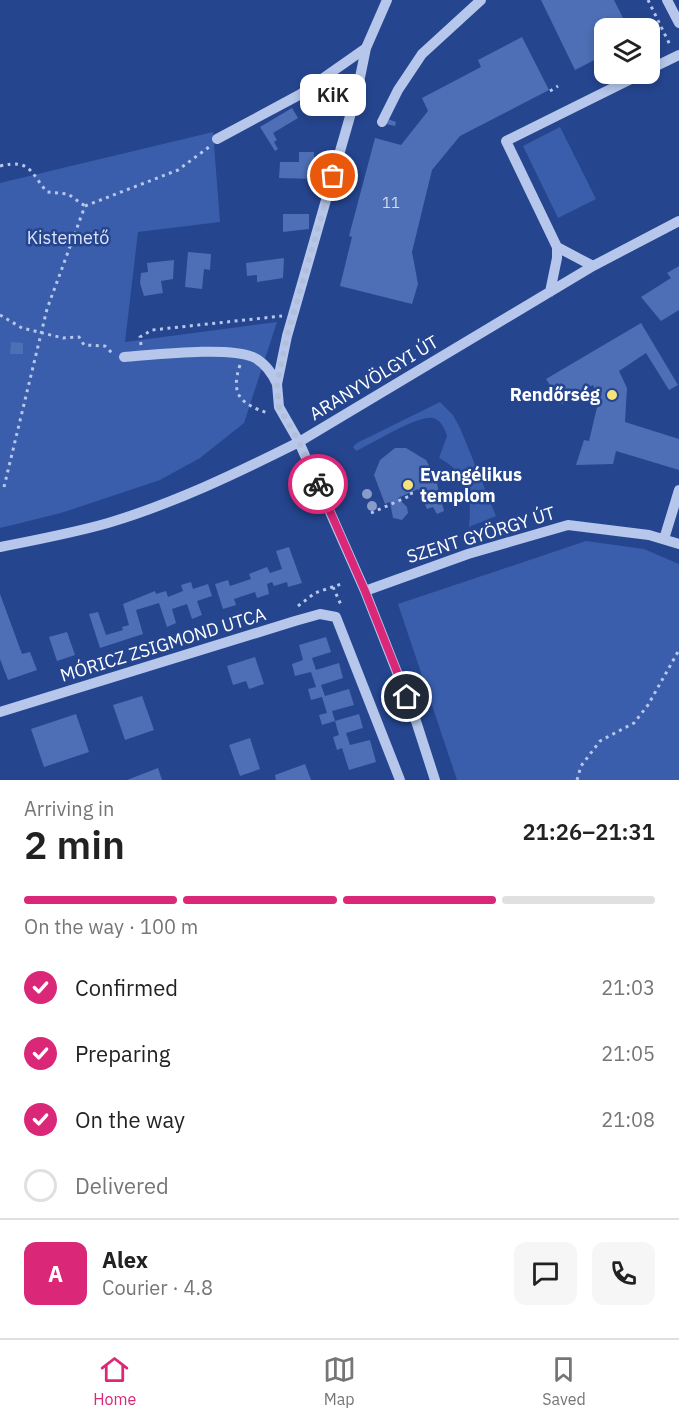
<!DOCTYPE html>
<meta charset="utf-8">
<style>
:root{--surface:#fff;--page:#f6f6f6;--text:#222;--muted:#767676;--line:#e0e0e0;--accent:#db2777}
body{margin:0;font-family:"IBM Plex Sans",sans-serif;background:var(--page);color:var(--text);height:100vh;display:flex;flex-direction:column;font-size:22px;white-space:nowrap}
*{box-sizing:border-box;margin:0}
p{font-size:20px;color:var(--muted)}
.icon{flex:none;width:33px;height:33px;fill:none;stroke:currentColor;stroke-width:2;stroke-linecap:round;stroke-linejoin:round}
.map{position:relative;height:780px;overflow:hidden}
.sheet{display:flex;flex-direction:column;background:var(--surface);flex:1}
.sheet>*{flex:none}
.tools{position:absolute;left:594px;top:18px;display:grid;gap:12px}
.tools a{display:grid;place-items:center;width:66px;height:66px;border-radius:12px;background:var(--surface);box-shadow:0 3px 9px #0003;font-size:30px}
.pin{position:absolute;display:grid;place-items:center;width:51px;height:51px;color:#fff;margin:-26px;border:3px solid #fff;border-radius:50%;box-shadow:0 2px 6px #0007}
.courier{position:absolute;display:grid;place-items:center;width:60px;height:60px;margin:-30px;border:4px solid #db2777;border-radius:50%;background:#fff;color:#222;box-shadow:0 2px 8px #0007}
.bubble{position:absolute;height:42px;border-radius:12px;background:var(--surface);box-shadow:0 3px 9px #0003;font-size:20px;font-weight:600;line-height:42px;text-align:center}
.overview em{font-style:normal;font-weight:600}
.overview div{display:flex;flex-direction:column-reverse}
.overview{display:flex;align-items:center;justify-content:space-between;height:102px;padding:0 24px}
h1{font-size:39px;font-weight:600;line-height:45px}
.bar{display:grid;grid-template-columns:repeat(4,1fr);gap:9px 6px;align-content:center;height:72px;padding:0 24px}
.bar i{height:8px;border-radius:4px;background:var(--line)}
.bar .current{background:var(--accent)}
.bar p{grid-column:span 4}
.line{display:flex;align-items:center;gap:15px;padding:0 24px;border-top:2px solid var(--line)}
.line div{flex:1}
.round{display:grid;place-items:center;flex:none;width:63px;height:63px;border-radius:12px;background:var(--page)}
ol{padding:0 24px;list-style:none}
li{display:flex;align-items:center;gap:18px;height:66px}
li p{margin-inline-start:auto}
li .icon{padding:6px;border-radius:50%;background:var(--accent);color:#fff;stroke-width:4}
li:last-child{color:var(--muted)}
li i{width:33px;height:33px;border:3px solid var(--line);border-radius:50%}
.tabs{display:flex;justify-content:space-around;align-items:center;height:84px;border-top:2px solid var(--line);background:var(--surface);font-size:16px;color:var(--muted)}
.tabs a{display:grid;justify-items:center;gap:3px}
.tabs .current{color:var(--accent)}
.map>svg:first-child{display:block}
.green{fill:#3a5eab}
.building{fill:#4e6fb5}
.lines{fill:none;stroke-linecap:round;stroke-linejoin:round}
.path{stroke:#b6c7eb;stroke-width:3;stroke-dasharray:3 4.5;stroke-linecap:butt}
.minor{stroke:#b6c7eb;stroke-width:10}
.tree{fill:#899cc9}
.done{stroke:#b3bed8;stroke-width:6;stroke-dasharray:0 10.8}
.route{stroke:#db2777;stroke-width:8}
.poi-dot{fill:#f5e27a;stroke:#25458f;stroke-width:2}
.labels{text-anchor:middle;stroke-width:5;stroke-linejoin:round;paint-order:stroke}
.number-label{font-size:15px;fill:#d3dbec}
.park-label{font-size:18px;fill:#dbe4f8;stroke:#25458f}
.street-label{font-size:18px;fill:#fff;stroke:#25458f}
.poi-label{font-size:18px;font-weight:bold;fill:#fff;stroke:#25458f;text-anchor:end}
</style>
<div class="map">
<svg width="679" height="780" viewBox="0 0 679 780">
<rect width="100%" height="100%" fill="#25458f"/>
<path class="green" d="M560,127L596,199L558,218L523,146Z
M213,132L220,222L138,232L125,342L277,322L244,423L200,458L160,480L61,513L0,528V183Z
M440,402L453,415L460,428L496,516L469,527C472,495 469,474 439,458L447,436C444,428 442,421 433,418C419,414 371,444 356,451L353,447L357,443Z
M586,541L644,549L679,564V780H457L398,604Z"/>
<path class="building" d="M541,0H614L628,28H604V55L575,70Z
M522,37L549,90L460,136L432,170L412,252L418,284L412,304L340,286L352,237L349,236L375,138L401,145L428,111L422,98L481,67L478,60Z
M292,108L298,118L273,133L277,140L274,142L278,149L275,151L260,127Z
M388,119L396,122L395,126L386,124Z
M299,152H314V179L279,178L280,162H299Z
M283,214H309V229L283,232Z
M188,252L211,254L210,270L204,269L202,289L185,287Z
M284,258L283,278L257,282V275L247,276L246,263Z
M174,260L173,279L161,281L163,293L144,296L140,283L141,273L148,272L147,263Z
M679,266V310L661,321L641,297L671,278L667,273Z
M641,323L678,385L669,390L646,353L619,371L627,388L625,422L679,439V470L616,451L613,464L576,465L584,440L589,441L599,399L593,385L562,404L546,379Z
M11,342L23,343V354H10Z
M395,448H406L426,460L435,476L444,511L437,514L433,507L427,509L418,489L398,498L407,507L408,513L402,520L393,518L390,502L385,504L374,475L380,460Z
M289,547L302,583L288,587L287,582L274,586L272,582L267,584L269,594L257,598L255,592L234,599L236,605L223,609L215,584L228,580L230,586L251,579L249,574L267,567L270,573L282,569L276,551Z
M191,582L193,589L208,584L212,596L197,601L202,615L192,619L187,604L172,609L176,623L167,627L159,603L136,610L143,634L100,648L89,614L98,612L106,635L123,630L122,627L129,625L123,604L155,591L156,594L166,591L168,597L183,591L181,585Z
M0,594L22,654L30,652L37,670L8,680L0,659Z
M67,632L75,655L57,661L49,637Z
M326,637L331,652L312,658L316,670L339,663L343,678L321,685L325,696L349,689L354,705L332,711L335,721L359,714L363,728L346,733L350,745L370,740L376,762L349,770L342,748L337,750L333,737L339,735L335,721L322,725L319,715L327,713L322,697L311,700L308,689L316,687L311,672L295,676L292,664L303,660L299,645Z
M255,657L264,684L249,689L246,681L233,685L227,666Z
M142,696L154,730L125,740L113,705Z
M76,714L89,752L44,767L31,729Z
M250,738L260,769L240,776L229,745Z
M305,764L311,780H276L275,775Z
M158,768L162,780H127Z"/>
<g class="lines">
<path class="path" d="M648,0L671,47
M550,91L558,86
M0,166C31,159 30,172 47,192L68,194L85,206
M85,206L178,170L209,147
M0,315L22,328L63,338L79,337L84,345L105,346L114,355
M141,345L140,337L152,330L282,316
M240,365C230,395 241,404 268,413
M4,487L47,309L85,206
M371,513L412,495L411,492
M333,587L341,605
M298,606L315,593L344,583
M577,780L581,766L600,741L634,723L648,705L679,650"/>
<path class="minor" d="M387,0L366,48L357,92L287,336L277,384L279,407L299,442L365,591L415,718L435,780
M667,0L679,23
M650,69L679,55
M382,122L398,90L422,54L481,0
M217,139L299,95L366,48
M593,266L557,247L506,141L641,74
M550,292L557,258V247
M124,357C153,355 228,346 253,357C264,362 272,373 277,384
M664,539L679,490
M0,547C36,540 73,533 108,523C175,503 237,473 299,442L593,266L679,221
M365,591L468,554L568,525L649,535L679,544
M0,712L295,621L320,614L336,617L400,780"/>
</g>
<g class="tree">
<circle cx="367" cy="494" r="5"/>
<circle cx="372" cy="506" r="5"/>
</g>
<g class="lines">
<path class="done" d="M318,484L299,442L279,407L277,384L287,336L333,176"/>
<path class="route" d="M318,484L365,591L407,697"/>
</g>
<g class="poi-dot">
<circle cx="612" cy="395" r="6"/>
<circle cx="408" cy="485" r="6"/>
</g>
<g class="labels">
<g class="number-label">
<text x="391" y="208">11</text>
</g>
<g class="park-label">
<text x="68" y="244">Kistemető</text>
</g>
<g class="street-label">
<text transform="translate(374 378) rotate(-31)" y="6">ARANYVÖLGYI ÚT</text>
<text transform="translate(481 535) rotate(-17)" y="6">SZENT GYÖRGY ÚT</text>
<text transform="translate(163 645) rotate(-17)" y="6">MÓRICZ ZSIGMOND UTCA</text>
</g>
<g class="poi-label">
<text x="600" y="401">Rendőrség</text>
<text x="420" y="481" text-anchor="start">Evangélikus<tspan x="420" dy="21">templom</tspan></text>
</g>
</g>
</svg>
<div class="tools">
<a><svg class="icon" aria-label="layers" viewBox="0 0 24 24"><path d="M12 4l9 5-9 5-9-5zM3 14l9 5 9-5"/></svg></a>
</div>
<div class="pin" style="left:333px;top:176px;background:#ea580c"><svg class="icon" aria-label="bag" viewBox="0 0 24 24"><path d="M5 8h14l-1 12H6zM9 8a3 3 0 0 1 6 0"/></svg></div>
<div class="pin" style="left:407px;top:697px;background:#1f2937"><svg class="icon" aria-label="home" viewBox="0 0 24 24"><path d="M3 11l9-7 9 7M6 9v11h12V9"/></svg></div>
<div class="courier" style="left:318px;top:484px"><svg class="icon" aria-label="bike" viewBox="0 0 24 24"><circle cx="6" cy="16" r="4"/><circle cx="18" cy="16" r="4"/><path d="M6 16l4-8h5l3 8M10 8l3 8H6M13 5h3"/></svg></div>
<div class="bubble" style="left:300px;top:74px;width:66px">KiK</div>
</div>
<section class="sheet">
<div class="overview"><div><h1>2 min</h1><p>Arriving in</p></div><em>21:26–21:31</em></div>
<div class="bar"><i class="current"></i><i class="current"></i><i class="current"></i><i></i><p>On the way · 100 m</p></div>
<ol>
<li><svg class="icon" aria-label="check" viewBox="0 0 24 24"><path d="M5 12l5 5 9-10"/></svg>Confirmed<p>21:03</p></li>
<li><svg class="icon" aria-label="check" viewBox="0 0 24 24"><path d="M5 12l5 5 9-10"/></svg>Preparing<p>21:05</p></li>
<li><svg class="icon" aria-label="check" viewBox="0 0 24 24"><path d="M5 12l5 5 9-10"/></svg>On the way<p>21:08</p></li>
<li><i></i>Delivered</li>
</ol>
<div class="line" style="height:108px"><b class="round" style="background:var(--accent);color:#fff">A</b><div><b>Alex</b><p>Courier · 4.8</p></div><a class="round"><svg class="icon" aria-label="chat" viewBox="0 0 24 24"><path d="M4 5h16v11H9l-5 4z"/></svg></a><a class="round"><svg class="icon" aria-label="phone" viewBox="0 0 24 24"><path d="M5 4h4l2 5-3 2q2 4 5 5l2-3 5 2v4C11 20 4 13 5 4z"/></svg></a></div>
</section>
<nav class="tabs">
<a class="current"><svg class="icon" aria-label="home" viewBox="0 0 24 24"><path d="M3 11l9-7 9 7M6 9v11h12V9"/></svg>Home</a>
<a><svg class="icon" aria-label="map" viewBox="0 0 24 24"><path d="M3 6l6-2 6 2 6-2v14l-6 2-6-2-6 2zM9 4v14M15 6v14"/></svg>Map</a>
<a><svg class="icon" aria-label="saved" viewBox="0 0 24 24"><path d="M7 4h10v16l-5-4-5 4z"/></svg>Saved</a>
</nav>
